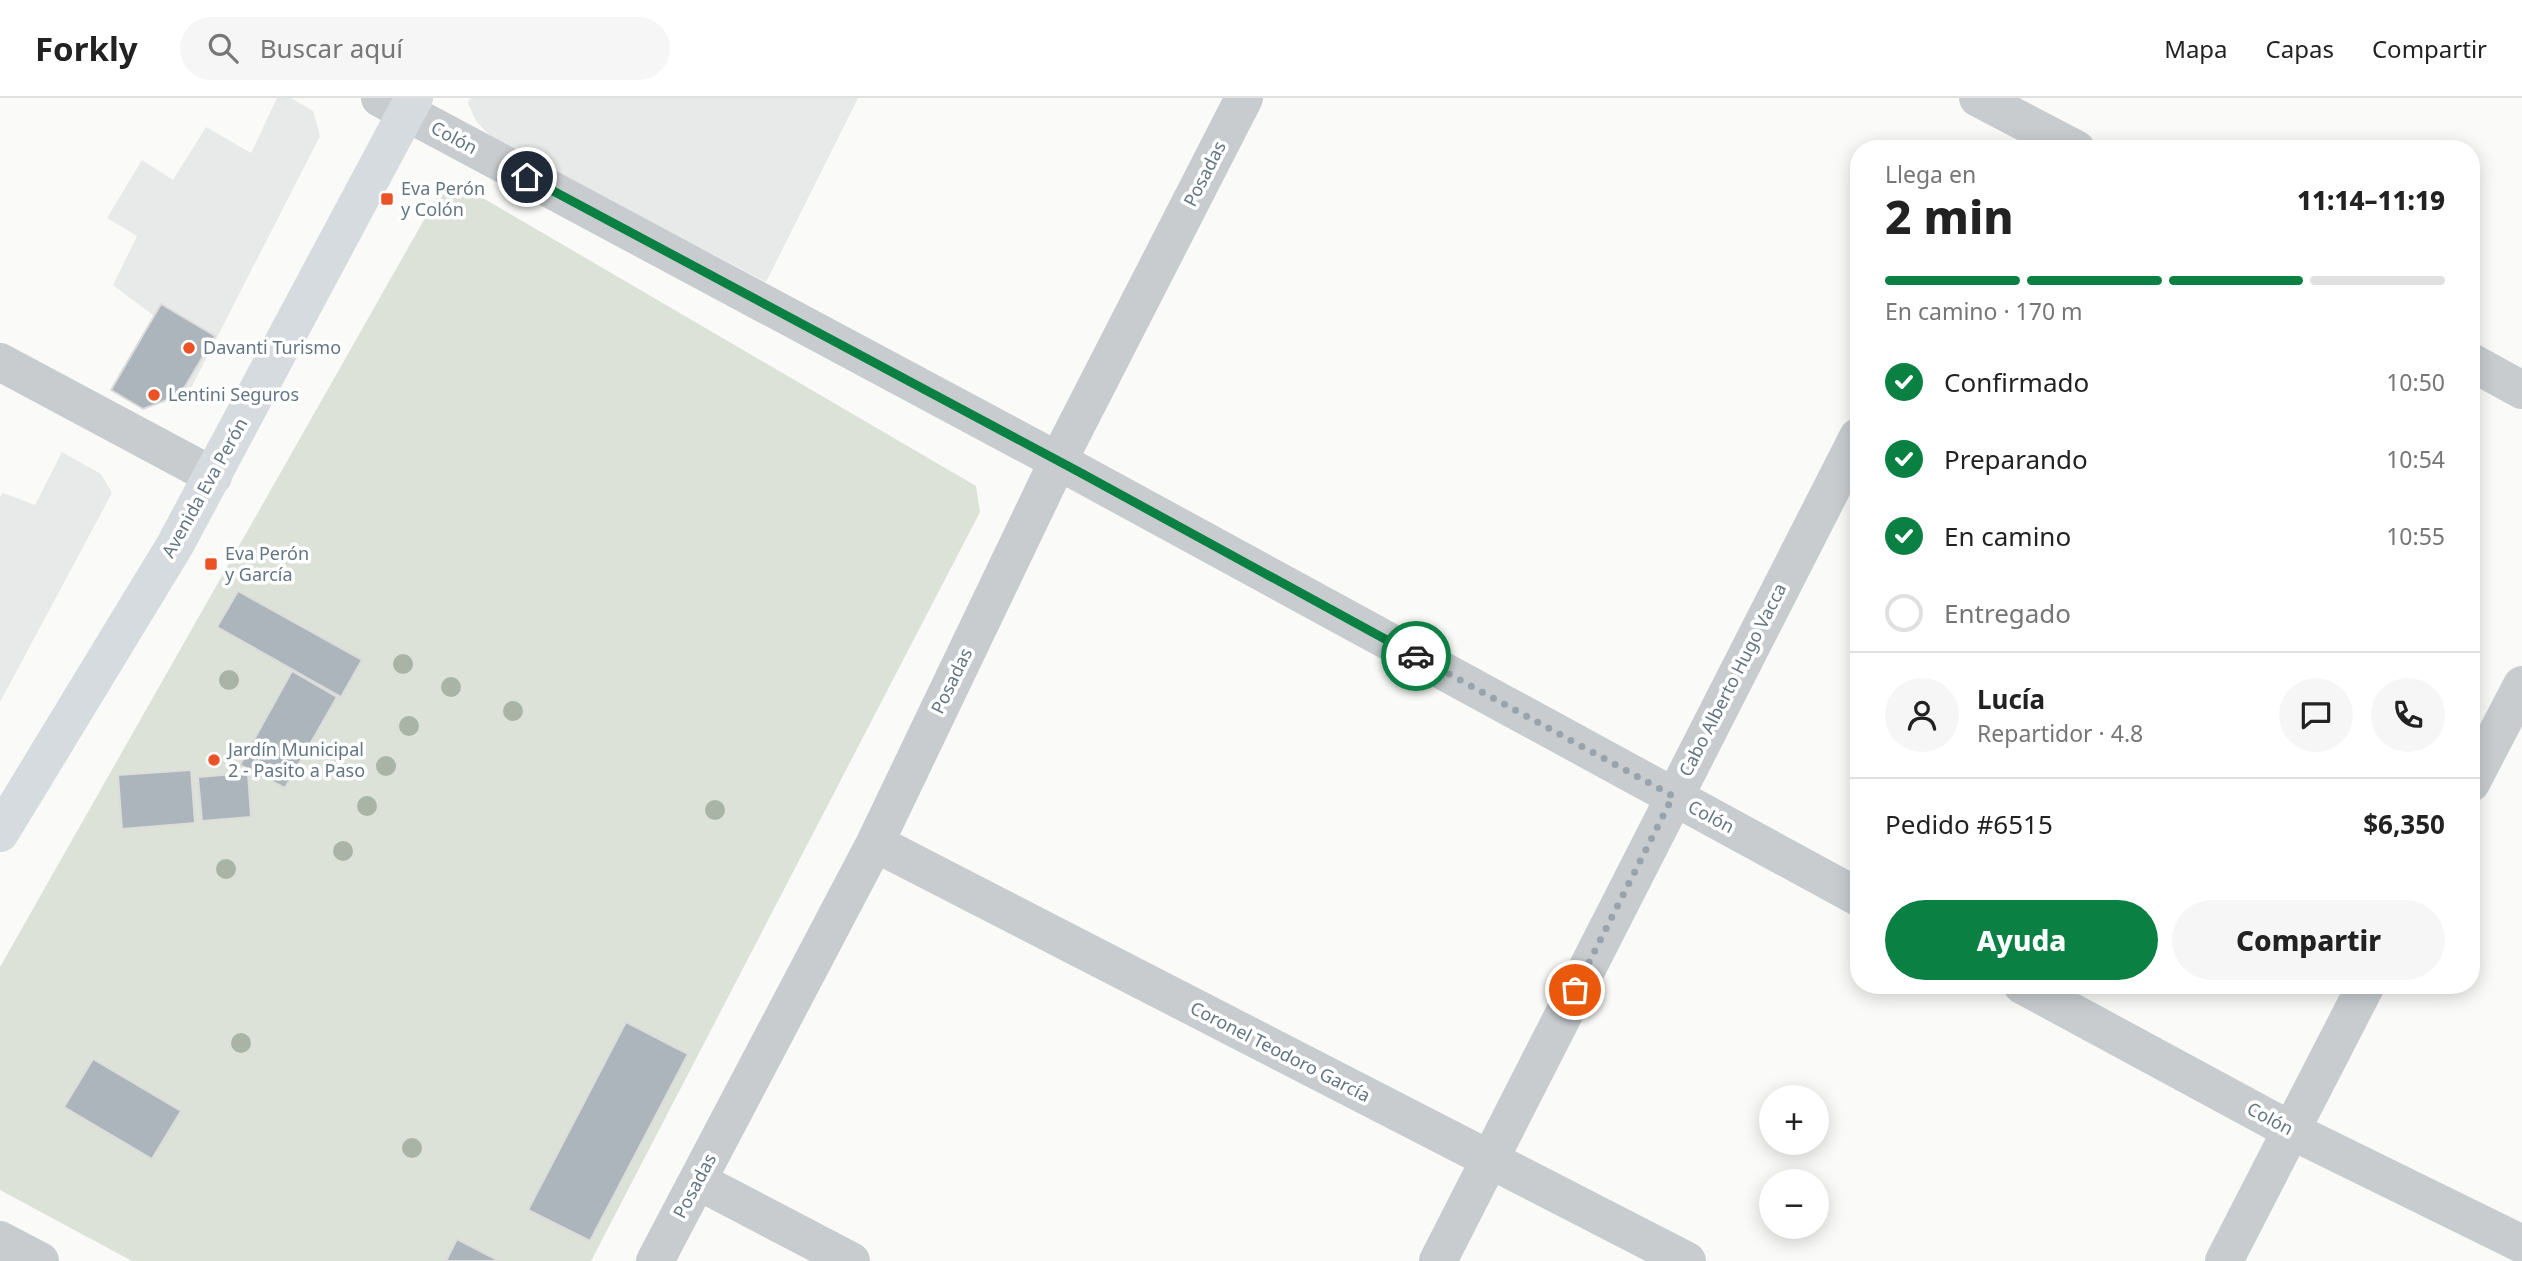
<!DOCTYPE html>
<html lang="es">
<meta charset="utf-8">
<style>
:root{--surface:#fff;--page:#f6f6f6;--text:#222;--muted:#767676;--line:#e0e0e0;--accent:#0b8043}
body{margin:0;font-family:"Noto Sans",sans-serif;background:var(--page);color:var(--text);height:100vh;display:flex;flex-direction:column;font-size:26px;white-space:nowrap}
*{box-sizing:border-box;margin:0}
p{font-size:23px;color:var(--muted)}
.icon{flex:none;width:38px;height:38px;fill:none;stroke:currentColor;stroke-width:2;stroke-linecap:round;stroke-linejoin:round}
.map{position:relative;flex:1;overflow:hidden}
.side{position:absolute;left:1850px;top:42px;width:630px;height:854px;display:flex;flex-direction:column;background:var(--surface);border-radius:28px;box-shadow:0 4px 18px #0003}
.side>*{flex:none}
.fabs{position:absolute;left:1759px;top:987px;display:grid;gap:14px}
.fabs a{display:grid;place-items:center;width:70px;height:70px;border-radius:50%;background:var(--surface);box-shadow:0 4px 18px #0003;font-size:35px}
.pin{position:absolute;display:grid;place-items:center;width:60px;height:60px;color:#fff;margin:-30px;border:4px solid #fff;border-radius:50%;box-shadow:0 2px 7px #0007}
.courier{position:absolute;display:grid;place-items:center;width:70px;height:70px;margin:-35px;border:5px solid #0b8043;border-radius:50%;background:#fff;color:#222;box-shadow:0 2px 9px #0007}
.overview em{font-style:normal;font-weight:800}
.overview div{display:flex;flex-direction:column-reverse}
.overview{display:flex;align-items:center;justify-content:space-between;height:119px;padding:0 35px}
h1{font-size:46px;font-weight:800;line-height:52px}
.bar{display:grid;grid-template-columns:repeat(4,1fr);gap:10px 7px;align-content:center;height:84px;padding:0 35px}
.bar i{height:9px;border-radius:5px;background:var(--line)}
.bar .active{background:var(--accent)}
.bar p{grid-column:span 4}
.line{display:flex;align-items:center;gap:18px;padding:0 35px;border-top:2px solid var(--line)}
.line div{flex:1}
.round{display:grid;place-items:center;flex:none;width:74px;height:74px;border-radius:37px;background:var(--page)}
ol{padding:0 35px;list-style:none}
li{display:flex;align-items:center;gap:21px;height:77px}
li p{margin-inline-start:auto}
li .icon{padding:7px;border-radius:50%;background:var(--accent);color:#fff;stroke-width:4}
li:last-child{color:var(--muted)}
li i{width:38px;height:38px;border:4px solid var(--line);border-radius:50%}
.cta{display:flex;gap:14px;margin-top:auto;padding:14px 35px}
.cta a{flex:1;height:80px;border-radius:42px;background:var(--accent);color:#fff;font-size:28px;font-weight:800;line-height:80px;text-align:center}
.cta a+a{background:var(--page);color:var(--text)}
header{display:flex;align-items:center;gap:42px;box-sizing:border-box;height:98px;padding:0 35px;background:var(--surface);border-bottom:2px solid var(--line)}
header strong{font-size:33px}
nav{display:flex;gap:38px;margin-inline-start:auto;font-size:24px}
.search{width:490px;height:63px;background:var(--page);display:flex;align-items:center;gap:18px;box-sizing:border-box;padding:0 24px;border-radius:38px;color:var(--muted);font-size:26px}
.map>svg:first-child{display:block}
.built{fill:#e8e9e9}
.grass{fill:#dce2d8}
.building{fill:#abb5bb;stroke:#dcdcda;stroke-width:2}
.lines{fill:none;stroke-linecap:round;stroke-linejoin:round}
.street{stroke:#c8cccf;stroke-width:38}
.secondary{stroke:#d6dbdf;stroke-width:38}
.tree{fill:#a9b4a6}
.done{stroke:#98a4ad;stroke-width:7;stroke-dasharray:0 12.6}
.route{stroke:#0b8043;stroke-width:9}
.poi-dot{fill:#eb5226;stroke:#fff;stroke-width:2.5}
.labels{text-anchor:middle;stroke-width:7;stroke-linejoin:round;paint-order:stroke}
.street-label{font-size:18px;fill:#637684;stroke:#fff}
.poi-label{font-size:18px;fill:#637684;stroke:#fff;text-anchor:start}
</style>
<header>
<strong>Forkly</strong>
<div class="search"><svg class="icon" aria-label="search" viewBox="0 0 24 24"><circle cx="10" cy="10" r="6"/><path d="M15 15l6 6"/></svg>Buscar aquí</div>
<nav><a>Mapa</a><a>Capas</a><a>Compartir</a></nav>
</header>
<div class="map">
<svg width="2522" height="1163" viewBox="0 0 2522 1163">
<rect width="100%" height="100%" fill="#fafaf8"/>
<path class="built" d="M277,0H291L313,13L320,38L187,298L141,310L111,292L154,218L113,187L137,138L107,120L142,62L173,82L206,29L251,55Z
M470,0H858L766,184L494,42L476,23L468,5Z
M62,354L101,376L112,395L0,604V399L3,395L35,407Z"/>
<path class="grass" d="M464,89L976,388L980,414L591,1163H132L0,1092V869L437,99Z"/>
<path class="building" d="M161,206L215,238L180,297L143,311L111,292Z
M238,493L362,562L341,599L217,529Z
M292,573L337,599L285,690L240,667Z
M191,672L195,725L122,731L118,677Z
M248,675L251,719L202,723L198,679Z
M626,924L688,956L590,1143L528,1112Z
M93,961L181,1013L152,1061L64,1009Z
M457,1141L499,1163H446Z"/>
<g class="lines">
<path class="street" d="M380,0L1058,363L1858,799
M1978,0L2076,51
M0,264L213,378
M2471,264L2522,292
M2471,685L2522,587
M875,745L1687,1163
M2022,887L2290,1032L2522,1146
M698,1083L851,1163
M0,1142L40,1163
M655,1163L875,745L1058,363L1244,0
M1438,1163L1858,339
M2224,1163L2366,887"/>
<path class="secondary" d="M0,735L175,447L414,0"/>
</g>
<g class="tree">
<circle cx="403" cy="566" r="10"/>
<circle cx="229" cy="582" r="10"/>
<circle cx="451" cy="589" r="10"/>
<circle cx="513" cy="613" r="10"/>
<circle cx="409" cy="628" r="10"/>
<circle cx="386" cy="668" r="10"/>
<circle cx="367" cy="708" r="10"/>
<circle cx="715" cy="712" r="10"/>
<circle cx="343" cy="753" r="10"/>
<circle cx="226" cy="771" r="10"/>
<circle cx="241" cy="945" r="10"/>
<circle cx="412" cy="1050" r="10"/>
</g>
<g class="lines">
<path class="done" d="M1416,558L1673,698L1575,892"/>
<path class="route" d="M527,79L1081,375L1416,558"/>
</g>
<g class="poi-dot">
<rect x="380" y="94" width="14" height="14" rx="3.5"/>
<circle cx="189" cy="250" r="7"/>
<circle cx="154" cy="297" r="7"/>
<rect x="204" y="459" width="14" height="14" rx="3.5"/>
<circle cx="214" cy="662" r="7"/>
</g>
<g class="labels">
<g class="street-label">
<text transform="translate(454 40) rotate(28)" y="6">Colón</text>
<text transform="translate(1205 76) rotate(-63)" y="6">Posadas</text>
<text transform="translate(205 390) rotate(-61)" y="6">Avenida Eva Perón</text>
<text transform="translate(1733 582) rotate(-63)" y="6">Cabo Alberto Hugo Vacca</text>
<text transform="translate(952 583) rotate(-64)" y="6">Posadas</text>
<text transform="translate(1711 719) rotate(28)" y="6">Colón</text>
<text transform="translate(1280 954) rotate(27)" y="6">Coronel Teodoro García</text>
<text transform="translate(2270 1021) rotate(28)" y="6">Colón</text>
<text transform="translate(695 1088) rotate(-62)" y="6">Posadas</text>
</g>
<g class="poi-label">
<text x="401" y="97">Eva Perón<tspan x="401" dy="21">y Colón</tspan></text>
<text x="203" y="256">Davanti Turismo</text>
<text x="168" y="303">Lentini Seguros</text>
<text x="225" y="462">Eva Perón<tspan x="225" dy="21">y García</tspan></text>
<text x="228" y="658">Jardín Municipal<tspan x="228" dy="21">2 - Pasito a Paso</tspan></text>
</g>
</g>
</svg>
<div class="fabs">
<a>+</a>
<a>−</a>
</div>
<div class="pin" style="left:1575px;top:892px;background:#ea580c"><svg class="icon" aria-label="bag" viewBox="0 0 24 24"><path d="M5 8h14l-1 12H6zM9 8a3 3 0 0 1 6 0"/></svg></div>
<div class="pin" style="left:527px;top:79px;background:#1f2937"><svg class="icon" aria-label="home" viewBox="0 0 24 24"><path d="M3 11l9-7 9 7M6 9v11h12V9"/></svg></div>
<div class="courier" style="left:1416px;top:558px"><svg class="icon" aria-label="car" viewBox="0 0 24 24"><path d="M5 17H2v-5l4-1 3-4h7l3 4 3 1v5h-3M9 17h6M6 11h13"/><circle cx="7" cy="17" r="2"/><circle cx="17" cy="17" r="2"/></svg></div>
<section class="side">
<div class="overview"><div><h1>2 min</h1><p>Llega en</p></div><em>11:14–11:19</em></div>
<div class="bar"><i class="active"></i><i class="active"></i><i class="active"></i><i></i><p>En camino · 170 m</p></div>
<ol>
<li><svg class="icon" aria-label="check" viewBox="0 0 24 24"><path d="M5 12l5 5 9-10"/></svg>Confirmado<p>10:50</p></li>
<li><svg class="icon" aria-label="check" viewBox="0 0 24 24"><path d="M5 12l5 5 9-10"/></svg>Preparando<p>10:54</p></li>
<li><svg class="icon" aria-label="check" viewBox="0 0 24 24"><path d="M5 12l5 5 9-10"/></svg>En camino<p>10:55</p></li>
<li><i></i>Entregado</li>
</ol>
<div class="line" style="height:126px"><a class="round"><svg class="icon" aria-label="person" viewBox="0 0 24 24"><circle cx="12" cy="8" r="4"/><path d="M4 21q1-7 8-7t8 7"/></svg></a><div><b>Lucía</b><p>Repartidor · 4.8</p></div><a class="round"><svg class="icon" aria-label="chat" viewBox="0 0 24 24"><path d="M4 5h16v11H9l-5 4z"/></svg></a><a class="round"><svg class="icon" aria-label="phone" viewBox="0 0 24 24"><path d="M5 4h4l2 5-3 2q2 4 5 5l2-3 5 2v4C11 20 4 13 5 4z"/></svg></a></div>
<div class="line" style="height:91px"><div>Pedido #6515</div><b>$6,350</b></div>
<div class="cta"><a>Ayuda</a><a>Compartir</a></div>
</section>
</div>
